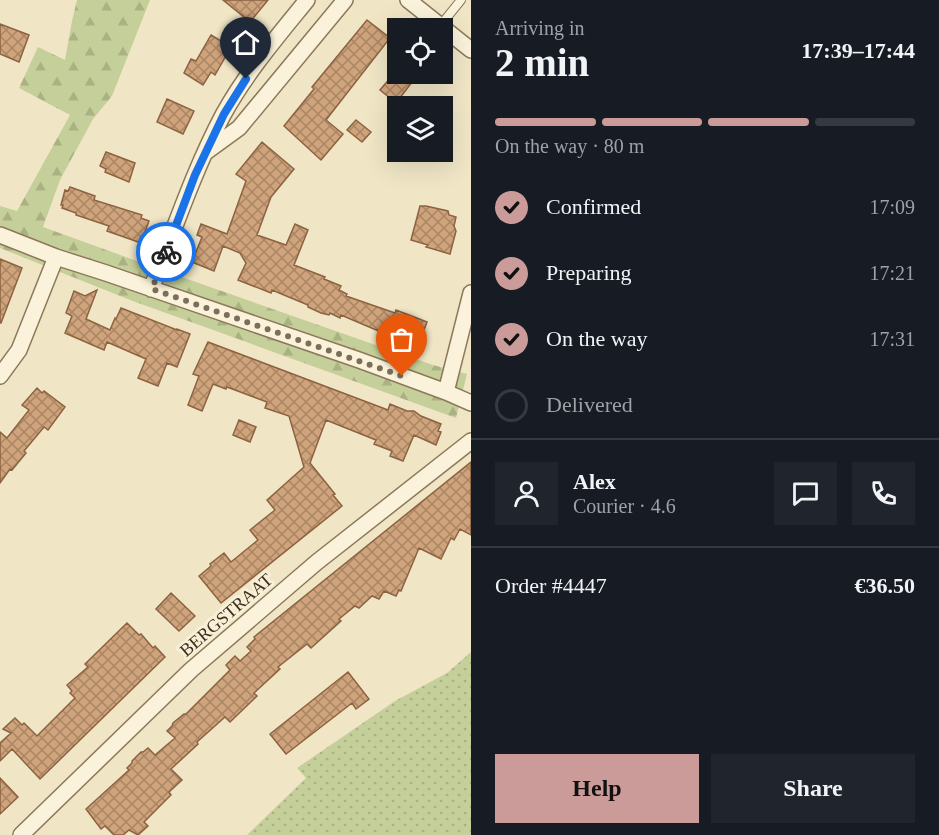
<!DOCTYPE html>
<meta charset="utf-8">
<style>
:root{--surface:#171b24;--page:#20242c;--text:#f1f3f6;--muted:#9ea1a6;--line:#363941;--accent:#cb9b9a}
body{margin:0;font-family:Georgia,serif;background:var(--page);color:var(--text);height:100vh;display:flex;flex-direction:column;font-size:22px;white-space:nowrap}
*{box-sizing:border-box;margin:0}
p{font-size:20px;color:var(--muted)}
.icon{flex:none;width:33px;height:33px;fill:none;stroke:currentColor;stroke-width:2;stroke-linecap:round;stroke-linejoin:round}
.map{position:relative;flex:1;overflow:hidden}
.panel{display:flex;flex-direction:column;background:var(--surface);width:468px}
.panel>*{flex:none}
.controls{position:absolute;left:387px;top:18px;display:grid;gap:12px}
.controls a{display:grid;place-items:center;width:66px;height:66px;border-radius:0px;background:var(--surface);box-shadow:0 6px 24px #0002;font-size:30px}
.pin{position:absolute;display:grid;place-items:center;width:51px;height:51px;color:#fff;margin:-62px -26px;border-radius:50% 50% 50% 0;rotate:-45deg;box-shadow:0 0 6px #0007}
.pin .icon{rotate:45deg}
.courier{position:absolute;display:grid;place-items:center;width:60px;height:60px;margin:-30px;border:4px solid #1a73e8;border-radius:50%;background:#fff;color:#222;box-shadow:0 2px 8px #0007}
.summary em{font-style:normal;font-weight:700}
.summary div{display:flex;flex-direction:column-reverse}
.summary{display:flex;align-items:center;justify-content:space-between;height:102px;padding:0 24px}
h1{font-size:39px;font-weight:700;line-height:45px}
.bar{display:grid;grid-template-columns:repeat(4,1fr);gap:9px 6px;align-content:center;height:72px;padding:0 24px}
.bar i{height:8px;border-radius:4px;background:var(--line)}
.bar .current{background:var(--accent)}
.bar p{grid-column:span 4}
.line{display:flex;align-items:center;gap:15px;padding:0 24px;border-top:2px solid var(--line)}
.line div{flex:1}
.round{display:grid;place-items:center;flex:none;width:63px;height:63px;border-radius:0px;background:var(--page)}
ol{padding:0 24px;list-style:none}
li{display:flex;align-items:center;gap:18px;height:66px}
li p{margin-inline-start:auto}
li .icon{padding:6px;border-radius:50%;background:var(--accent);color:#111;stroke-width:4}
li:last-child{color:var(--muted)}
li i{width:33px;height:33px;border:3px solid var(--line);border-radius:50%}
.primary-button{display:flex;gap:12px;margin-top:auto;padding:12px 24px}
.primary-button a{flex:1;height:69px;border-radius:0px;background:var(--accent);color:#111;font-size:24px;font-weight:700;line-height:69px;text-align:center}
.primary-button a+a{background:var(--page);color:var(--text)}
main{display:flex;flex:1;min-height:0}
.map>svg:first-child{display:block}
.grass{fill:url(#grass-dots)}
.forest{fill:url(#forest-firs)}
.building{fill:url(#building-cross-hatch);stroke:#8c6240;stroke-width:1.5}
.lines{fill:none;stroke-linecap:round;stroke-linejoin:round}
.service-casing{stroke:#8c785b;stroke-width:10}
.minor-casing{stroke:#8c785b;stroke-width:18}
.service{stroke:#faf2da;stroke-width:8}
.minor{stroke:#faf2da;stroke-width:15}
.done{stroke:#7b6f59;stroke-width:6;stroke-dasharray:0 10.8}
.route{stroke:#1a73e8;stroke-width:8}
.labels{text-anchor:middle;stroke-width:6;stroke-linejoin:round;paint-order:stroke}
.street-label{font-size:18px;fill:#3c2f1f;stroke:#f7efd6}
</style>
<main>
<div class="map">
<svg width="471" height="835" viewBox="0 0 471 835">
<defs>
<pattern id="grass-dots" width="8" height="8" patternUnits="userSpaceOnUse" patternTransform="scale(1.5)"><rect width="8" height="8" fill="#c5cf99"/><path d="M2 2h.1M6 6h.1" fill="none" stroke="#aab283" stroke-width="1.8" stroke-linecap="round"/></pattern>
<pattern id="forest-firs" width="22" height="20" patternUnits="userSpaceOnUse" patternTransform="scale(1.5)"><rect width="22" height="20" fill="#c5cf99"/><path d="M5 1l3.5 6h-7zM16 11l3.5 6h-7z" fill="#aab283"/></pattern>
<pattern id="building-cross-hatch" width="8" height="8" patternUnits="userSpaceOnUse" patternTransform="scale(1.5)"><rect width="8" height="8" fill="#cfa37b"/><path d="M0 0l8 8M0 8l8-8" fill="none" stroke="#a98564"/></pattern>
</defs>
<rect width="100%" height="100%" fill="#f0e6c6"/>
<path class="grass" d="M471,652V835H247L306,778L297,768L395,701L447,673Z"/>
<path class="forest" d="M77,0H150L112,96L93,119L60,180L43,227L170,273L433,365L467,374L456,418L130,300L0,248V206L17,211L70,115L19,88L38,47L65,60L72,21Z"/>
<path class="building" d="M223,0H268L250,22Z
M367,20L390,38L326,120L343,134L321,160L284,126L314,89L312,87Z
M0,24L29,35L19,62L0,54Z
M211,35L231,47L215,75L211,72L203,85L184,73L191,59L196,61Z
M397,70L398,74H403L413,81L396,103L380,90Z
M167,99L194,111L183,134L157,122Z
M356,120L371,132L362,142L347,130Z
M262,142L294,169L271,197L257,235L286,245L295,224L308,230L294,265L325,277L324,279L341,286L339,290L347,294L346,296L395,313L396,310L427,322L417,349L387,338L388,335L341,315L340,318L330,313L329,315L321,313L308,307V305L272,290L271,293L238,280L246,263L240,253L223,246L214,271L192,262L202,237L197,235L201,224L227,234L246,181L236,174Z
M106,152L135,163L129,182L105,172L106,169L100,166Z
M70,187L95,196L94,200L142,215L141,218L149,221L141,243L107,231L109,226L76,215V213L62,208L63,205H61L65,190L68,191Z
M420,206H426L448,211L449,215L456,217L454,226L456,231L450,254L426,247L428,245L411,240Z
M0,259L22,268L1,323H0Z
M97,290L86,319L110,330L115,318L116,319L121,308L177,330V329L190,334L177,367L167,363L158,386L138,378L146,359L107,342L104,350L65,333L72,316L66,313L74,291L85,296Z
M208,342L388,410L390,404L407,411H414L421,416L441,424L438,431L441,432L436,445L414,435L403,461L390,456L392,451L374,444L376,440L326,420L310,463L335,494L333,495L342,506L221,603L199,576L211,566L210,564L224,553L231,562L258,540L250,530L275,510L267,500L304,467L289,416L265,408L267,402L227,387L226,389L213,384L202,411L188,405L199,376L193,374Z
M37,388L42,393L44,391L65,407L48,430L44,427L24,451L26,453L12,470L10,469L0,483V432L7,438L29,410L22,405Z
M239,420L256,427L250,442L233,435Z
M471,462V535L460,529L454,540L451,538L441,559L419,548L401,591L399,590L396,596L384,591L379,599L372,596L359,608L355,606L339,619L341,621L311,648L307,644L278,667L280,669L254,693L257,696L230,722L225,717L197,742L198,744L171,769L182,780L169,792L171,795L144,822L148,826L138,835L129,830L123,835H114L105,826L101,829L86,809L129,770L127,768L132,763V761L141,752H143L148,748L155,755L175,738L167,731L172,726L173,723L184,714H186L230,670L226,665L235,656L240,661L251,651L247,647L255,639L254,637Z
M171,593L195,616L179,631L156,609Z
M127,623L139,635L141,634L153,648L155,646L165,657L40,779L12,749L0,761V743L11,733L3,729L15,718L22,725L24,723L37,736L75,698L70,693L72,691L67,685L88,667L85,664Z
M348,672L369,699L356,709L352,703L286,754L270,734Z
M0,778L18,797L0,814Z"/>
<g class="lines">
<g class="service-casing">
<path id="service" d="M440,26L461,0"/>
</g>
<g class="minor-casing">
<path id="minor" d="M408,0L471,50
M206,152L239,128L345,0
M0,235L56,257L106,273L359,360L446,392L471,403
M151,289C174,230 194,170 223,115C246,73 277,37 307,0
M0,376L19,350L56,257
M446,392L471,293
M21,835L191,670L317,562L471,441"/>
</g>
<use href="#service" class="service"/>
<use href="#minor" class="minor"/>
</g>
<g class="lines">
<path class="done" d="M166,252L152,289L402,376"/>
<path class="route" d="M166,252L195,175L224,114L246,79"/>
</g>
<g class="labels">
<g class="street-label">
<text transform="translate(226 615) rotate(-41)" y="6">BERGSTRAAT</text>
</g>
</g>
</svg>
<div class="controls">
<a><svg class="icon" aria-label="locate" viewBox="0 0 24 24"><circle cx="12" cy="12" r="6"/><path d="M12 2v4M12 18v4M2 12h4M18 12h4"/></svg></a>
<a><svg class="icon" aria-label="layers" viewBox="0 0 24 24"><path d="M12 4l9 5-9 5-9-5zM3 14l9 5 9-5"/></svg></a>
</div>
<div class="pin" style="left:402px;top:376px;background:#ea580c"><svg class="icon" aria-label="bag" viewBox="0 0 24 24"><path d="M5 8h14l-1 12H6zM9 8a3 3 0 0 1 6 0"/></svg></div>
<div class="pin" style="left:246px;top:79px;background:#1f2937"><svg class="icon" aria-label="home" viewBox="0 0 24 24"><path d="M3 11l9-7 9 7M6 9v11h12V9"/></svg></div>
<div class="courier" style="left:166px;top:252px"><svg class="icon" aria-label="bike" viewBox="0 0 24 24"><circle cx="6" cy="16" r="4"/><circle cx="18" cy="16" r="4"/><path d="M6 16l4-8h5l3 8M10 8l3 8H6M13 5h3"/></svg></div>
</div>
<section class="panel">
<div class="summary"><div><h1>2 min</h1><p>Arriving in</p></div><em>17:39–17:44</em></div>
<div class="bar"><i class="current"></i><i class="current"></i><i class="current"></i><i></i><p>On the way · 80 m</p></div>
<ol>
<li><svg class="icon" aria-label="check" viewBox="0 0 24 24"><path d="M5 12l5 5 9-10"/></svg>Confirmed<p>17:09</p></li>
<li><svg class="icon" aria-label="check" viewBox="0 0 24 24"><path d="M5 12l5 5 9-10"/></svg>Preparing<p>17:21</p></li>
<li><svg class="icon" aria-label="check" viewBox="0 0 24 24"><path d="M5 12l5 5 9-10"/></svg>On the way<p>17:31</p></li>
<li><i></i>Delivered</li>
</ol>
<div class="line" style="height:108px"><a class="round"><svg class="icon" aria-label="person" viewBox="0 0 24 24"><circle cx="12" cy="8" r="4"/><path d="M4 21q1-7 8-7t8 7"/></svg></a><div><b>Alex</b><p>Courier · 4.6</p></div><a class="round"><svg class="icon" aria-label="chat" viewBox="0 0 24 24"><path d="M4 5h16v11H9l-5 4z"/></svg></a><a class="round"><svg class="icon" aria-label="phone" viewBox="0 0 24 24"><path d="M5 4h4l2 5-3 2q2 4 5 5l2-3 5 2v4C11 20 4 13 5 4z"/></svg></a></div>
<div class="line" style="height:78px"><div>Order #4447</div><b>€36.50</b></div>
<div class="primary-button"><a>Help</a><a>Share</a></div>
</section>
</main>
